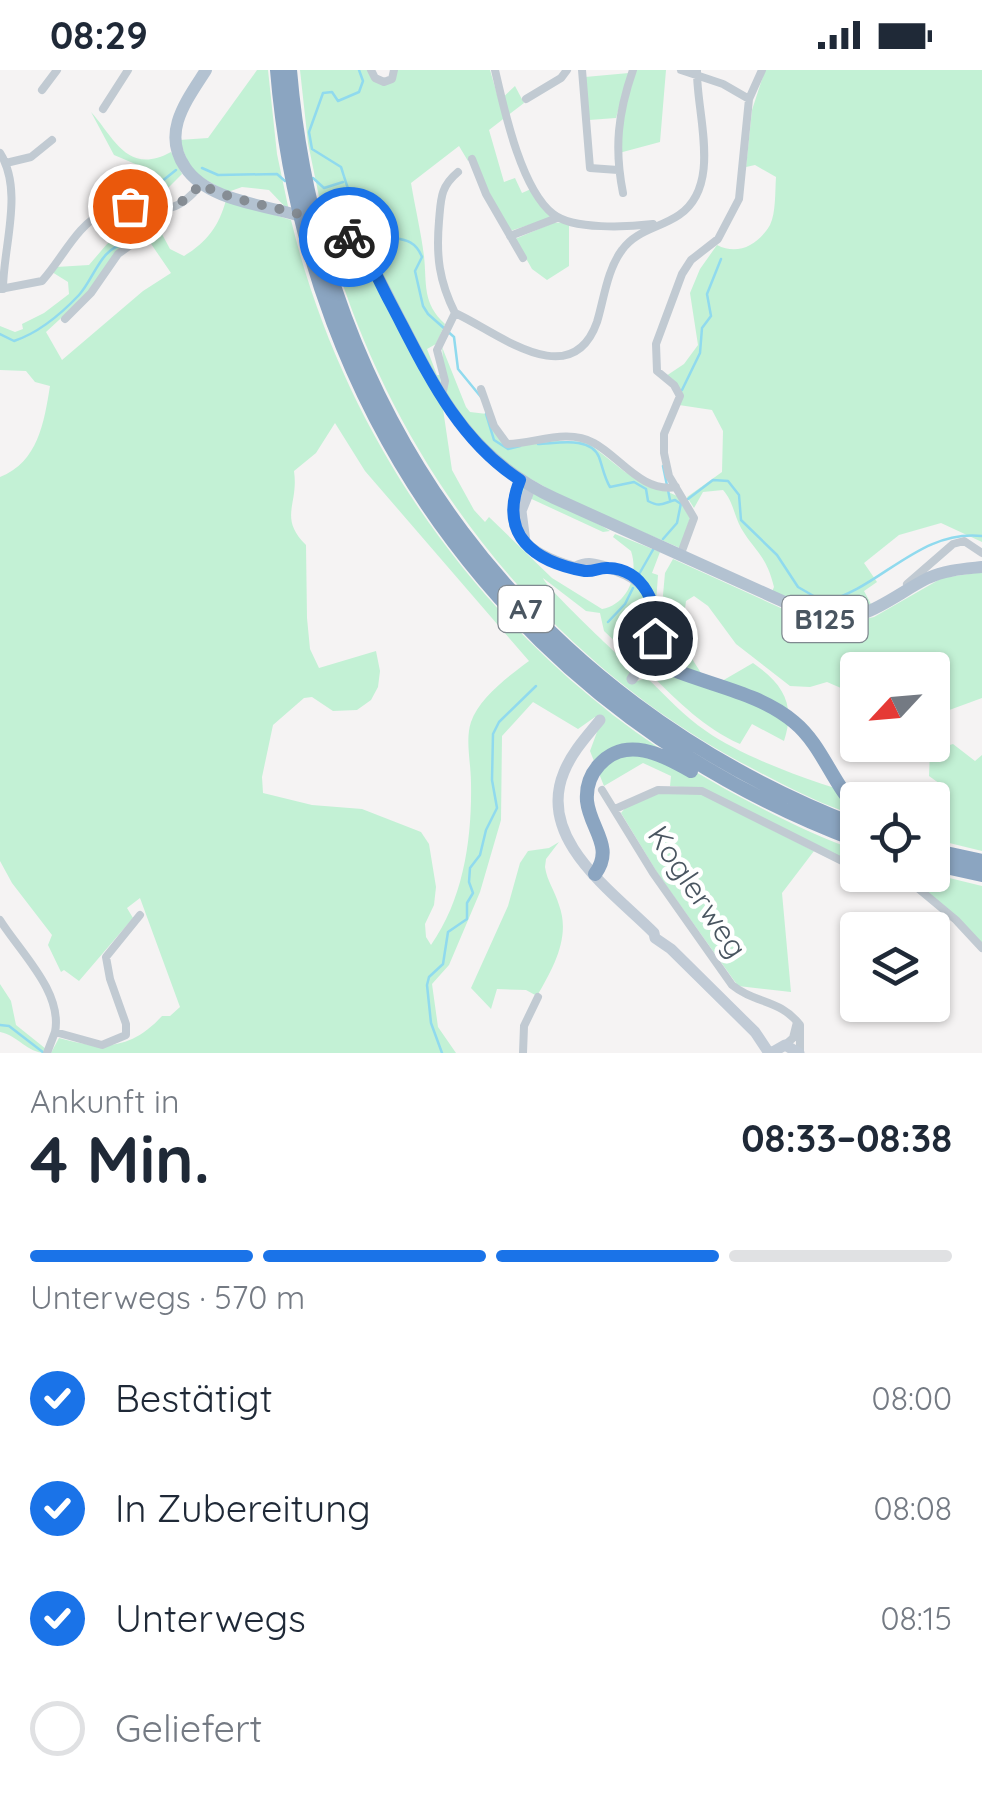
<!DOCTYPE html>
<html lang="de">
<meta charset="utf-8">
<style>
:root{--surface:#fff;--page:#f6f6f7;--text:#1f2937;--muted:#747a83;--line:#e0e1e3;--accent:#1a73e8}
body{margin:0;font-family:Quicksand,sans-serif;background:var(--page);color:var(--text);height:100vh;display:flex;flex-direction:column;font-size:38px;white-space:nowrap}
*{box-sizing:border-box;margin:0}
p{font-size:32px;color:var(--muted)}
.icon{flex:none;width:55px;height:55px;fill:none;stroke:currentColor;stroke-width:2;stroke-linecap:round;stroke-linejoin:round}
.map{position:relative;height:983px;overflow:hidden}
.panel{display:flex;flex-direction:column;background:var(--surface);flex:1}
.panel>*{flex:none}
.needle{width:65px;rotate:244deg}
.controls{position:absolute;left:840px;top:582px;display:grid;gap:20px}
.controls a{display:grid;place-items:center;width:110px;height:110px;border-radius:10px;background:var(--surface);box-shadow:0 2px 8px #0004;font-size:50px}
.pin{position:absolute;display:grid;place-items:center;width:85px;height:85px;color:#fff;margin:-42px;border:5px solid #fff;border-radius:50%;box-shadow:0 2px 10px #0007}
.courier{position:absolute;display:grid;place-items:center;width:100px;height:100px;margin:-50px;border:8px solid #1a73e8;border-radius:50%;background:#fff;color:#222;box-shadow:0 2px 12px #0007}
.summary em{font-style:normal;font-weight:700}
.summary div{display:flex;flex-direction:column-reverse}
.summary{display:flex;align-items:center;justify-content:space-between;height:170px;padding:0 30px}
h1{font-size:65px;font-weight:700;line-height:75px}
.bar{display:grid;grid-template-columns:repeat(4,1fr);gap:15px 10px;align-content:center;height:120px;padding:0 30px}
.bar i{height:12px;border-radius:8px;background:var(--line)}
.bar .on{background:var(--accent)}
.bar p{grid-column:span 4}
ol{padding:0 30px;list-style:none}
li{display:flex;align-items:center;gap:30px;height:110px}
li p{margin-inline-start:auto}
li .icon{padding:10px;border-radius:50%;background:var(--accent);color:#fff;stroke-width:4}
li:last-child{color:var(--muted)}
li i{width:55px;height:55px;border:5px solid var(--line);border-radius:50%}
.status{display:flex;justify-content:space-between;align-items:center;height:70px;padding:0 50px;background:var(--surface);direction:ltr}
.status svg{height:28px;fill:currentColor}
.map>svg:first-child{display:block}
.green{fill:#c3f1d5;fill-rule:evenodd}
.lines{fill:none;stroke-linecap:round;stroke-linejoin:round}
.stream{stroke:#90daee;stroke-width:2.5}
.street{stroke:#c1cad2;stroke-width:8}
.secondary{stroke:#c1cbd6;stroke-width:11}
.primary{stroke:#b3c2d1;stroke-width:12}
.highway{stroke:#8ba5c1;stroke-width:14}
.done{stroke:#868d94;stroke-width:10;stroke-dasharray:0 18}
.route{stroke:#1a73e8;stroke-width:12}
.labels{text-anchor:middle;stroke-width:9;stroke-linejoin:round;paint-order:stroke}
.shield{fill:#fff;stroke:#808990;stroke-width:2.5}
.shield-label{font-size:28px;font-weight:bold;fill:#4a5661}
.street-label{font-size:30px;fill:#4a5661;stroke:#fff}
</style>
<div class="status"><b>08:29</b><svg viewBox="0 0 49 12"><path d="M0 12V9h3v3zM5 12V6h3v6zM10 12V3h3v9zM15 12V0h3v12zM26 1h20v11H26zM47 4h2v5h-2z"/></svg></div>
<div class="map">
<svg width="982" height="983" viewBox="0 0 982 983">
<rect width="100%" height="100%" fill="#f5f3f3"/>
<path class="green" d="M257,0H268L277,84L289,141L269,120L242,117L228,122L192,102L179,70L208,68Z
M300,0H369L385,15L397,0H490L499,31L515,16L524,33L489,60L504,112L515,108L522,123L531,119L551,148L510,161L470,88L468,91L459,76L411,113C415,137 421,162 424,186C427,214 422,233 445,254L436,274L427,279L437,305H440L441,315L374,194L324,151L308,73Z
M636,0H666L660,72L619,83L620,54Z
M765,0H982V472L941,453L899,465L864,493L877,512L864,521L872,536L829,546L771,524L774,517C766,484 755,482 741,458C734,445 733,431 723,420L703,422L694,438L687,427L722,402L723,361L712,340L679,335L682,330L666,306L684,294L698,275L690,223L700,199L717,175C738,186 758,175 770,155C776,143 775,121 776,107L755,95L746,97L752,40Z
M629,3L616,48L589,50L585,7Z
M91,42C114,67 127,106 171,82L182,104L162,124L157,137L148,136L152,101L114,85Z
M226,130L291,150C351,397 516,608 740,727C778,747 817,767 858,781L857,797L703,719L670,716L671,706L643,693L604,716L590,681L597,662L595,647L578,659L533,632L502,666L501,750L480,822L449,895L432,914L438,957L456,983H51L59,968C101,980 131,980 162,946H170L180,937L140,828L127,838L133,848L79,911L64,900L61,902L48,875L52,865L12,813L0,791V407C38,392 44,353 50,316L35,312L26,301L0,300V256L15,262L23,259L22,254L44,243L69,224L68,212L52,202L56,197L89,195L107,174L132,156L136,144L132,139L154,142L153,149L85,226L46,262L62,290L143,221L171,203L145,165L156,153L170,179L184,186C207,172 219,156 226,130ZM335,353L365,401L529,591C510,605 479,628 471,652C465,670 471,693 471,713C472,768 464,828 431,875L426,867L425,854L434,835L436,817L429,774L421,762L362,739L312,735L263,723L262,707L273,655L304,628L312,627L333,641L357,640L371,630L378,617L380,601L376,581L319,598L310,579L307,548L306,475C278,447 299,435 294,401L316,383Z
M569,152V196L547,210L532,199L515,169L553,153Z
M326,159L337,164L360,184L443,339L452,400L474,440L485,452L489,447L552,508L602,539C628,534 639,505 631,481L613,467L615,464L660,482L652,503L658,505L655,546L639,594L604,561L600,543L586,541L543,508C547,519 620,587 634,600V612L647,608C666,626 684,646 706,661C749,691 824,716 875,730H858L857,746C816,733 778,712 740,692C535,581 386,383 326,159Z
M442,277L466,337L470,342L487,344L494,362L504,374L542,370L587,372L625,402L677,426L690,448L680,478L568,430L501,392L446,328Z
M515,413L602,456L610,461L603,462L510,419Z
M673,489L805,549L834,556L874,547L942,508L982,502V628L933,646L932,600H858L857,625L827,612L810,617L790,616L736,574L708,536L694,526L686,531L679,585L651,599L648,593L659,569L665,503Z
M689,584L701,603L722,611L753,593C783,614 796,634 784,671L752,654L740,674C704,658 679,632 651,605Z
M953,674L975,691L982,685V781L933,769V743H945L949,726L943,716L929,706L930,681Z
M658,722L701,724L814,781L782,823L791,922L738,916L658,804L621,743L626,737Z
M559,772L546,789L545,797C547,811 555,821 559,835C571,867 553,898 537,926L526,920L497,919L491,939L471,918L508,836L520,793L528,781L549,778Z
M933,804L982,816V875L928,823L930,817L924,811L926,805Z
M0,914L11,931L16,955L46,979L45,983C28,983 17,965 0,962Z"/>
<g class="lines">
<path class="stream" d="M359,0L363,11L359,22L338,31L332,22L323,23L309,62L312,79L341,97C347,115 356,150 374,161C392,173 412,162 422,187L415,201L423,236L428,244L454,267L458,299L481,327
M202,98L218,105L277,104L285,111
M313,108L324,118L343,112
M143,159L161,112L176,100
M0,264L14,271C38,263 62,243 79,225C94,209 101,176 126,174
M682,320L700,283L702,258L711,246L707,224L721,189
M486,344L494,370L508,379L520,376
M538,374C554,374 590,365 599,387C603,398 604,407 610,417L634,412L646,419L648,431C661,438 663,433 675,430L681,434
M663,396L670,430
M688,429L713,410L728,411L739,425L741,450L777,485L798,517L824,532C880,519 919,459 982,466
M663,469L677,453L681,433
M638,506L654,478
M608,552L625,534L633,518
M0,955L9,956L44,983
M442,983L431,953L427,915L429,907L443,894L448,862L467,849V833L473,823L469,812L470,798L480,785L486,760L497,738L492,710L493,664L499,652L536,616"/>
<path class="street" d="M371,0L375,8L384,12L392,9L394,0
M495,0C504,39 521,119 553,144C573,160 628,157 653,154
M582,0L590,98L618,100
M681,0L723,14L749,29L762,0
M42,20L57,0
M526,29L561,8L567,0
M103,39L128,0
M0,83C24,121 3,177 3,219
M472,89L486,124L523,188
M6,93L31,87L52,70
M623,123C614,78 618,43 633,0
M510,166L557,148
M0,219L42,211C64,187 75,156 107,140C144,122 164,162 201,114
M455,243C439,211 436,186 439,151C441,129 440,117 458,102
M65,249L91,223L118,184L143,166L159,140
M481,319L494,356L507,374C534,374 567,358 594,373C620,387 642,423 676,417
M439,323L443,321L445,311L437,280L455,243C494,260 571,326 597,252C604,229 607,200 622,180C636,160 660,158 679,145C723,115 696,43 697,0
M680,486L694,448L669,406L664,383V364L680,326L674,315L657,301L656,274L682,204L691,190L718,169L739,129L749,29
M907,514L953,474L964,471L982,483
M602,720L653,803L732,915C755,934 780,929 800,955V983
M615,739L658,720L702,721L858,799
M876,805L914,815L956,850L982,878
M0,850C20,882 63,922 55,962
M785,975L793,968L797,952
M47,983L55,962L102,975L126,965V954L110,909L106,887L140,845
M523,983L524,956L538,927"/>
<path class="secondary" d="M520,411C499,461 526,483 573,497C585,500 591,503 603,497
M525,472L521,441L531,416
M576,497C588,491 594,494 606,497C670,514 665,564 632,609
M600,650C587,666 572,682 564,702C536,769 612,821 654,863L655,868L671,879L755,962L769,983
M771,983L785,975L799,983"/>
<path class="primary" d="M206,0C187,30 161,62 185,97C216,145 317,132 356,174C373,192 383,218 395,240C437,321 467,387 554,428L820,548C864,555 892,526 928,508C945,500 963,499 982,497"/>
<path class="highway" d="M277,0C306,354 524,646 858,771
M290,0C320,349 530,630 858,756
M647,587C693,614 754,618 794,652C823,676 832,714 858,739
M932,780L982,791
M932,794L982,805
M595,804C615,777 590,759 587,731C586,718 590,705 599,695C626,665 662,685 691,701"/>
</g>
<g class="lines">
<path class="done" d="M130,136C161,141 181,140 200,114C246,139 307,136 349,167"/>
<path class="route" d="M349,167C369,184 378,210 390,232C425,298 455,368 520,410C498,465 534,492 585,501C594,502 600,497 608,498C644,499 660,537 655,568"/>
</g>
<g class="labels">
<g class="shield">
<rect x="498.5" y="516" width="55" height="46" rx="8"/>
<rect x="782.5" y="526" width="85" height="46" rx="8"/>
</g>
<g class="shield-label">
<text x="526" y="549">A7</text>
<text x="825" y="559">B125</text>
</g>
<g class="street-label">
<text transform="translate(697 822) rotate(56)" y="10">Koglerweg</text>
</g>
</g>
</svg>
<div class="controls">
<a><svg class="needle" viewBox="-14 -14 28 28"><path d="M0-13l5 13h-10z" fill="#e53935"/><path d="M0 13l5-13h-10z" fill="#747a83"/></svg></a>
<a><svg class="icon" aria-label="locate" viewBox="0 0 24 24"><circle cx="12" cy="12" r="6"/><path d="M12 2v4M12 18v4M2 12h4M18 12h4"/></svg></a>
<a><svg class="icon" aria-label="layers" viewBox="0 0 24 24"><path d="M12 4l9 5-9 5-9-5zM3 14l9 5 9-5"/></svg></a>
</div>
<div class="pin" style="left:130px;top:136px;background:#ea580c"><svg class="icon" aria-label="bag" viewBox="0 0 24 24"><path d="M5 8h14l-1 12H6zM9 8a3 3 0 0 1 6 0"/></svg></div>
<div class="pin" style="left:655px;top:568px;background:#1f2937"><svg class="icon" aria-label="home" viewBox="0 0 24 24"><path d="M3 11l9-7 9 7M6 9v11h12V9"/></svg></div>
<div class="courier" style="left:349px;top:167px"><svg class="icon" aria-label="bike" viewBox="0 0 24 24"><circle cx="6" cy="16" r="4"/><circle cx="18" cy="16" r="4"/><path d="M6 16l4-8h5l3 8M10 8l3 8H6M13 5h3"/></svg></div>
</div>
<section class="panel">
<div class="summary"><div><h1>4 Min.</h1><p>Ankunft in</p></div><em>08:33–08:38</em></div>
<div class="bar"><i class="on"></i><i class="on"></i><i class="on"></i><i></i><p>Unterwegs · 570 m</p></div>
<ol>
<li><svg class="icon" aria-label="check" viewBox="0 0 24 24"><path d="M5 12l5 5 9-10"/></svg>Bestätigt<p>08:00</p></li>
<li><svg class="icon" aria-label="check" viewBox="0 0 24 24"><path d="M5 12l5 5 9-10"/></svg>In Zubereitung<p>08:08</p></li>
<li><svg class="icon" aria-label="check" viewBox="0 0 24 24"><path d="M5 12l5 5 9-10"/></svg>Unterwegs<p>08:15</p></li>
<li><i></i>Geliefert</li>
</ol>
</section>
